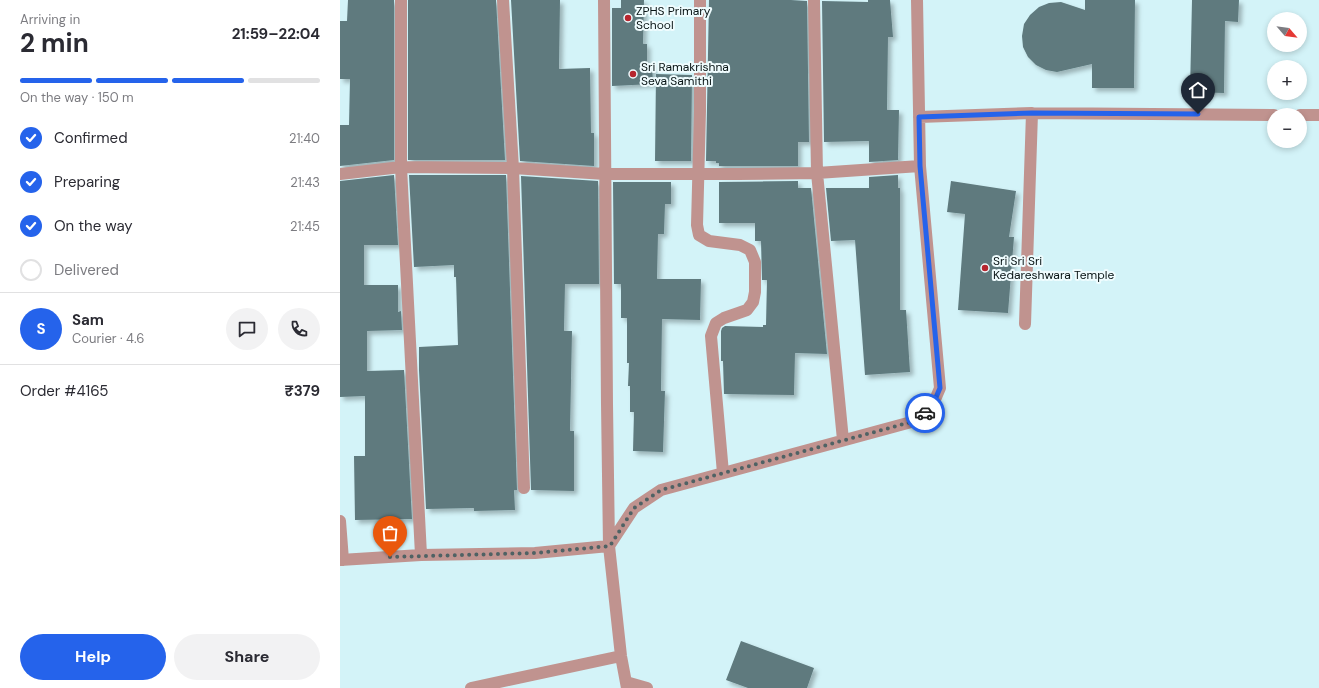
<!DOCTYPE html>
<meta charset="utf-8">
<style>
:root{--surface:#fff;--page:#f2f2f3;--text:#2b2b33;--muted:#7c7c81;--line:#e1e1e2;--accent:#2563eb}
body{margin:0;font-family:"DM Sans",sans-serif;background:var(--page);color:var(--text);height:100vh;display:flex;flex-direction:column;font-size:15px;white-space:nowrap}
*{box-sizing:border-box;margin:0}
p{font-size:13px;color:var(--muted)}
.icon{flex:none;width:22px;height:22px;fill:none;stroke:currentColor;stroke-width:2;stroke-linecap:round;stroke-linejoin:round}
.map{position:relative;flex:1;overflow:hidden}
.sheet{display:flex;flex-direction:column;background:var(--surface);width:340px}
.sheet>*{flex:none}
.needle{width:26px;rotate:118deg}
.buttons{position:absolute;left:927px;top:12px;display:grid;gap:8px}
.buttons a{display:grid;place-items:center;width:40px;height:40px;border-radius:50%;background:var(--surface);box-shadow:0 2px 6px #0003;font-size:20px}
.pin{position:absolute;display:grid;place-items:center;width:34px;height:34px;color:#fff;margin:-41px -17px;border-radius:50% 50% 50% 0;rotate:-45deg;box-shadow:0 0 4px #0007}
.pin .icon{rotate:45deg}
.courier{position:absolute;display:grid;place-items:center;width:40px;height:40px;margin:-20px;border:3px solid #2563eb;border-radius:50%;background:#fff;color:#222;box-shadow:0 1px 5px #0007}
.headline em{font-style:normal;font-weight:700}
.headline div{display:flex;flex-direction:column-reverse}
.headline{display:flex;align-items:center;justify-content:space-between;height:68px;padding:0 20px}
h1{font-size:26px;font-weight:700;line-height:30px}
.bar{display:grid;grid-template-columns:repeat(4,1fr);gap:6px 4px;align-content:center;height:48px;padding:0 20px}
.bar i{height:5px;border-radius:3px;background:var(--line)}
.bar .current{background:var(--accent)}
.bar p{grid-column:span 4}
.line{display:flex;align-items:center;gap:10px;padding:0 20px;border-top:1px solid var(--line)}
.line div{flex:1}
.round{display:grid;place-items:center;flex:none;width:42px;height:42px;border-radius:21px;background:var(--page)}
ol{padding:0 20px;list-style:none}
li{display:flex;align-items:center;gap:12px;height:44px}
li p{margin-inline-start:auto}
li .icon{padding:4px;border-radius:50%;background:var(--accent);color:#fff;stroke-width:4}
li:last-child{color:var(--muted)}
li i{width:22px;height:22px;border:2px solid var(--line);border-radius:50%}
.cta{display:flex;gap:8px;margin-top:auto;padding:8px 20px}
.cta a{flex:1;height:46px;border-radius:24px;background:var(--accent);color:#fff;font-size:16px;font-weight:700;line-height:46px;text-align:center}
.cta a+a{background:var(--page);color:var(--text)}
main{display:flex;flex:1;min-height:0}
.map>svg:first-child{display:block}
.building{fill:#5e7a7e;filter:url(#shadow)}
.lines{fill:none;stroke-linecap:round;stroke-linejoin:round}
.minor{stroke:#c0938f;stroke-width:12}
.done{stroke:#4f6264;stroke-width:4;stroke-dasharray:0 7.2}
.route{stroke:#2563eb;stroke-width:5}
.poi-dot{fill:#b6252e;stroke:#effcfe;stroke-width:1.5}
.labels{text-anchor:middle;stroke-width:4;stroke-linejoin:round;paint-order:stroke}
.poi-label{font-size:12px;fill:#081415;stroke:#effcfe;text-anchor:start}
</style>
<main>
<section class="sheet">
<div class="headline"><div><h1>2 min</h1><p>Arriving in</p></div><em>21:59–22:04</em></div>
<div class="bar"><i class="current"></i><i class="current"></i><i class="current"></i><i></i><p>On the way · 150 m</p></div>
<ol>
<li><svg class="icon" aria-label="check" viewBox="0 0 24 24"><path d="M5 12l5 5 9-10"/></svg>Confirmed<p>21:40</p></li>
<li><svg class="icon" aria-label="check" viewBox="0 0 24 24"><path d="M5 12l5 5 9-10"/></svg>Preparing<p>21:43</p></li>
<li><svg class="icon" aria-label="check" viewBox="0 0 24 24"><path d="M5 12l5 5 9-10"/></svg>On the way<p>21:45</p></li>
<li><i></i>Delivered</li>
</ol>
<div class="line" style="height:72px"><b class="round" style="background:var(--accent);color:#fff">S</b><div><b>Sam</b><p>Courier · 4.6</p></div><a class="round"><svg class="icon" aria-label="chat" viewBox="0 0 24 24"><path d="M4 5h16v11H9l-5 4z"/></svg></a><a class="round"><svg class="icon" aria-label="phone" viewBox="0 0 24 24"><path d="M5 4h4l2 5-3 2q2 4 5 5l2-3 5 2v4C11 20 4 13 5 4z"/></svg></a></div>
<div class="line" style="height:52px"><div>Order #4165</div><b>₹379</b></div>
<div class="cta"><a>Help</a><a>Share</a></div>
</section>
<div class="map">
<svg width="979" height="688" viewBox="0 0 979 688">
<defs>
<filter id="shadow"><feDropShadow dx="3.5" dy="3.5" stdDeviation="2" flood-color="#0004"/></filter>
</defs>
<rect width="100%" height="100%" fill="#d3f3f8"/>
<path class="building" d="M8,0H54V160L0,166V125H9L10,79H0V21H7Z
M68,0H156L165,160H68Z
M171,0H220L219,69L250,68L251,133H254V166L180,161Z
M281,0H304L303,44H307V64H312L313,84L272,86V8H281Z
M369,0H451L467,1L469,142H458V166H379V163H376V161H366Z
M528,0H550L553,37H548L547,110H559L558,160L529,162V141L484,142L482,1L528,2Z
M745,0H795L794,88H752V64L717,72L706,70L696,65L688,57L683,47L682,36L684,24L690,15L699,7L709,3L721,2L745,10Z
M852,0H899L898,22L885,21L884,93L850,92Z
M316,74L352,75L351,161H315Z
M54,175L58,245H24V285H58V312L61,311L62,330L27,331V371L64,370L72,519L15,520L14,456H25V396L0,397V181Z
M69,175H166L177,490H174L175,510L134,511V508L86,509L79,370V347L118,345L116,277H114V265L74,267Z
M558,175V188H560V310H566L570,372L525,375L515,240L491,241L486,188H529V177Z
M181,176L258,181L259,284H225L224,331H232L230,431H234V491L191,490Z
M458,181V188H471L487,354L455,353L454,395L384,394L383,361H381V331L382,328L385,326L423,327V325H426L427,280H422L421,241H415V223H379V182Z
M611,181L676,191L669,237H674L668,313L618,310L625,214L607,212Z
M273,182H331V204H325L324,234H318L317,279H361L360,320L322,319L321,391H325L323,452L293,451L294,412H290V386H288L289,363H287V318H281V284H274Z
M401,641L474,668L467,688H408L386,680Z"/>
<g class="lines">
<path class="minor" d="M61,0V167L81,555
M163,0L173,168L184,488
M264,0L267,404L269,546L281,656L287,688
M360,0V111L357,225L359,235L369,241L400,245L410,250L415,262V292L413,302L407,310L384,318L376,323L371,336L383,473
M474,0L477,173L503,440
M960,115H979
M579,117L692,113L934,115
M0,174L61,167L173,168L265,174H398L477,173L580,166
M685,324L692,113
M0,521L3,560
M0,560L81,555L195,553L269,546L294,508L321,490L575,421L591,409L600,388L580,166L577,0
M286,682L307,688
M131,688L281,656"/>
</g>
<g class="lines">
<path class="done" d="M50,557L195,553L270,546L294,508L321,490L575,421L585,413"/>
<path class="route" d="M585,413L591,409L600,388L580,166L579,117L692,113L858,114"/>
</g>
<g class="poi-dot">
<circle cx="288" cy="18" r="4"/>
<circle cx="293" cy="74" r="4"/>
<circle cx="645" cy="268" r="4"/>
</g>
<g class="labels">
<g class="poi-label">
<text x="296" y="15">ZPHS Primary<tspan x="296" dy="14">School</tspan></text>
<text x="301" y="71">Sri Ramakrishna<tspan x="301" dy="14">Seva Samithi</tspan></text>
<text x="653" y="265">Sri Sri Sri<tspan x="653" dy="14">Kedareshwara Temple</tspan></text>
</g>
</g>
</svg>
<div class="buttons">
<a><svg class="needle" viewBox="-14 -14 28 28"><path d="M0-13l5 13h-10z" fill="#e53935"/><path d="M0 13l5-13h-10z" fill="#7c7c81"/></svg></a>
<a>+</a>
<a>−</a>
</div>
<div class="pin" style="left:50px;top:557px;background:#ea580c"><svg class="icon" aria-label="bag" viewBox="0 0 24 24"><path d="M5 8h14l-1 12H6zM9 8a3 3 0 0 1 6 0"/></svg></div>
<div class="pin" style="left:858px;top:114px;background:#1f2937"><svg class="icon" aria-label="home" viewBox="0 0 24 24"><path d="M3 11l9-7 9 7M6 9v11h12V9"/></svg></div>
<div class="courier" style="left:585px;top:413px"><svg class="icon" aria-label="car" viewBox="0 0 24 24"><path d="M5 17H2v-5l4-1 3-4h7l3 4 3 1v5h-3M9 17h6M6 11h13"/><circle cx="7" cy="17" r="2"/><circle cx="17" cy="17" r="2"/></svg></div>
</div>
</main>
